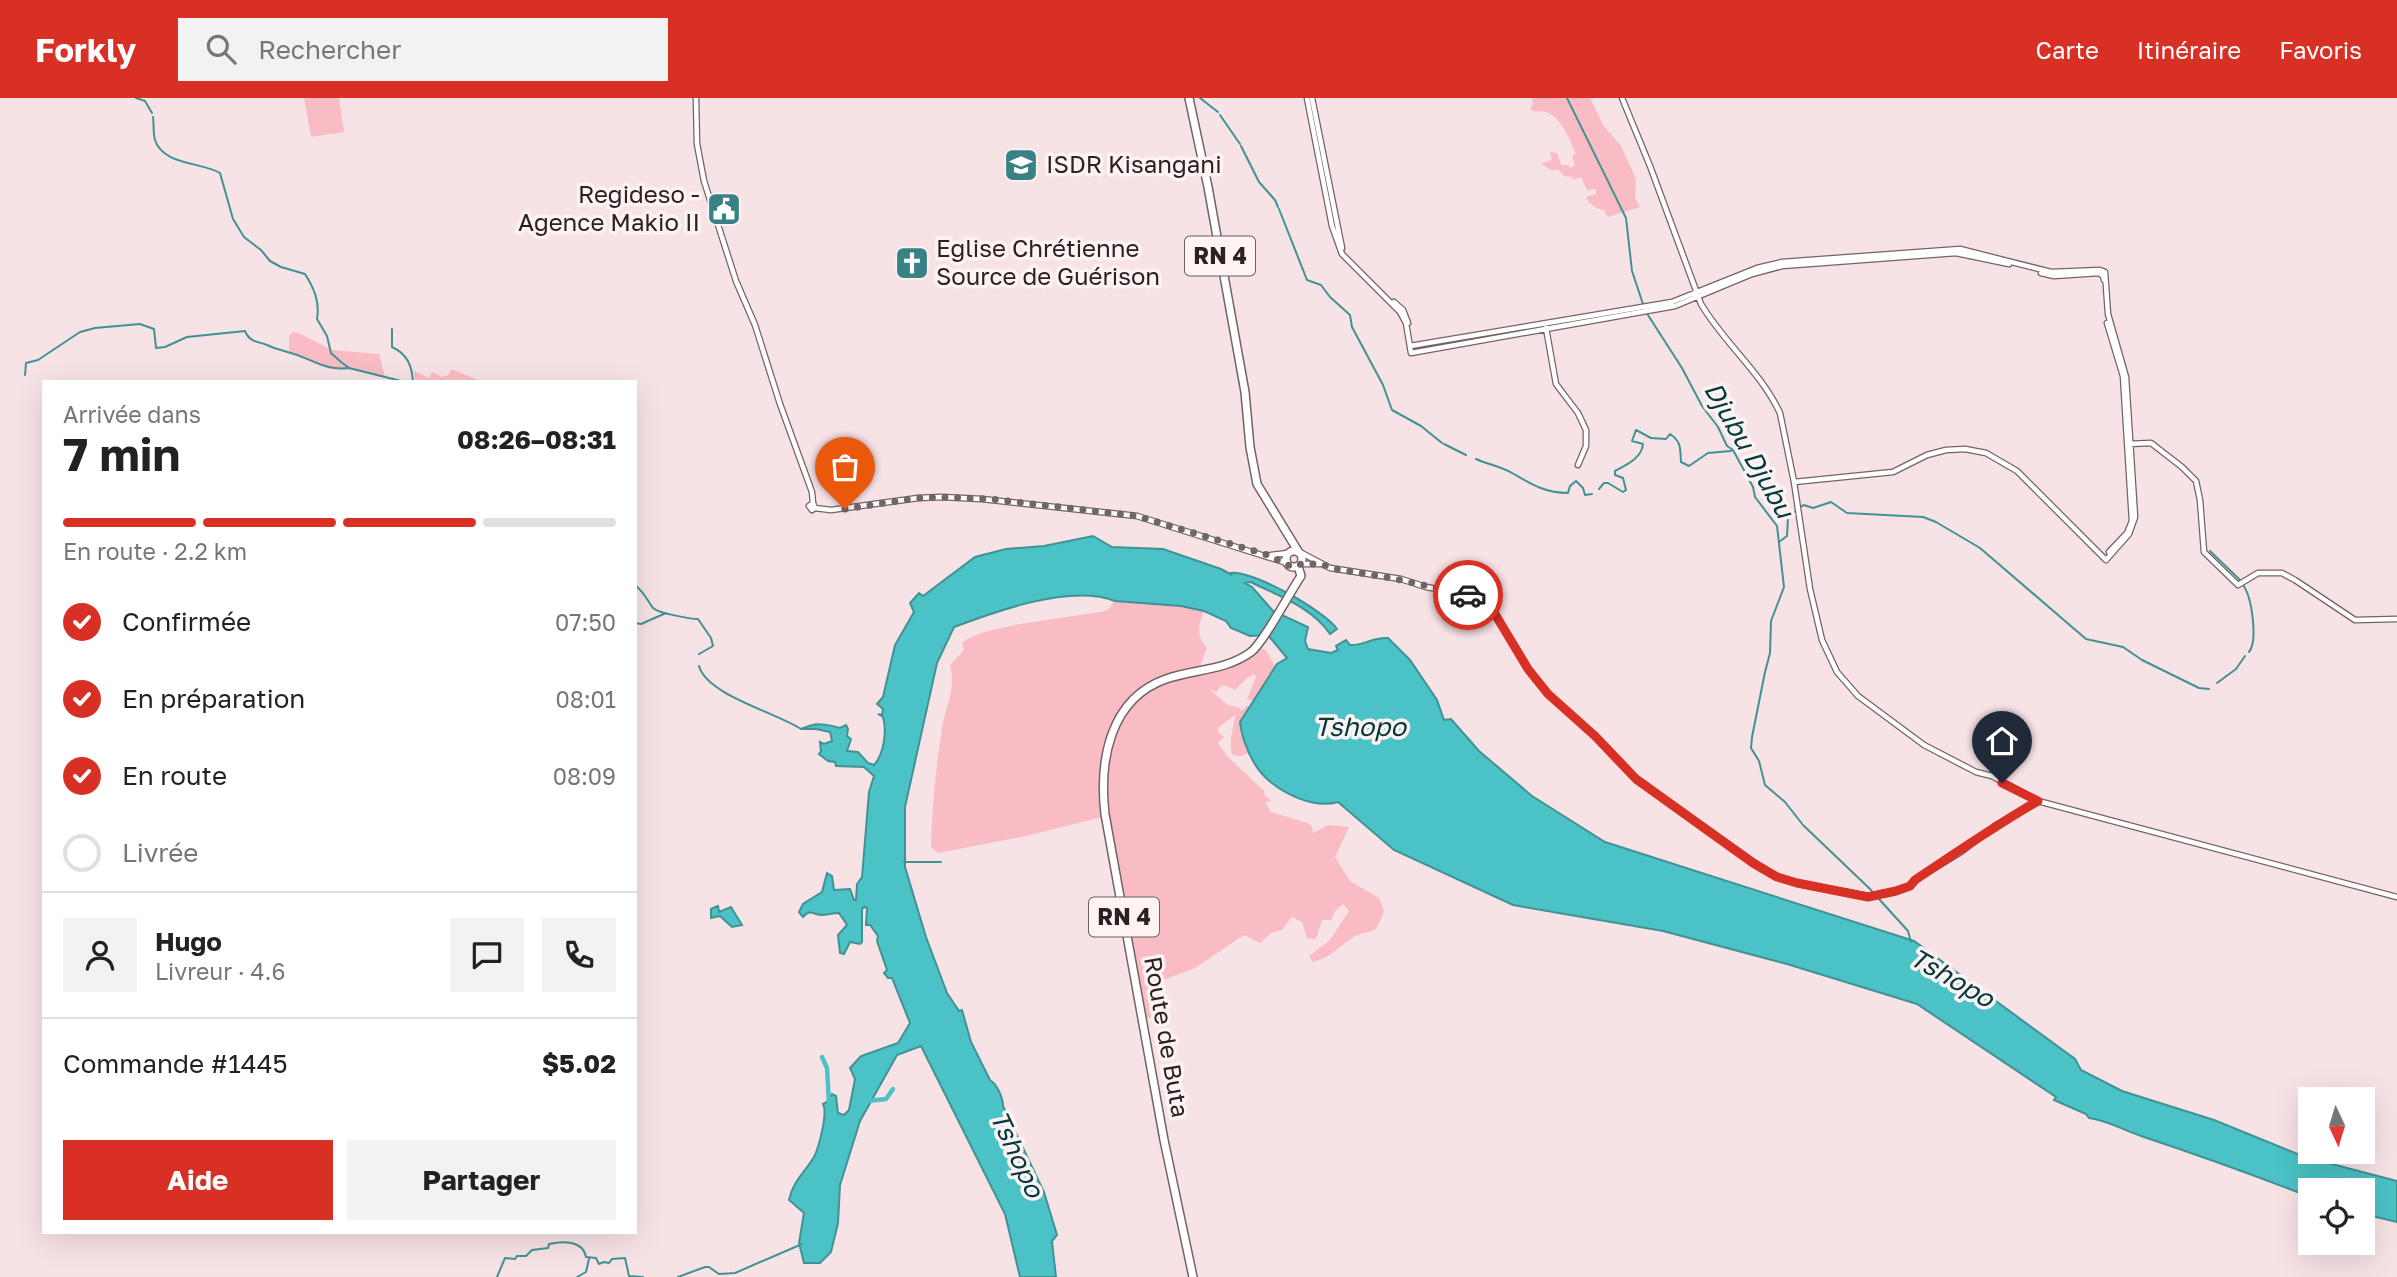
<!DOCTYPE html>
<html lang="fr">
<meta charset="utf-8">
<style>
:root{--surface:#fff;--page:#f2f2f2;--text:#222;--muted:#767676;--line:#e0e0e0;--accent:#d93025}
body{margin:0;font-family:"Golos Text",sans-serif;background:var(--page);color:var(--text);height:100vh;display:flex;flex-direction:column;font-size:26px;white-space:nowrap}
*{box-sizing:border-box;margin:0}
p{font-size:23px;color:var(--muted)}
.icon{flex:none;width:38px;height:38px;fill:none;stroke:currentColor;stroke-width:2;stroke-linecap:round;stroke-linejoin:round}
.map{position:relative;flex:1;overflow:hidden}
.sheet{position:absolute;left:42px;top:282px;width:595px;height:854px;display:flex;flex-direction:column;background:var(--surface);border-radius:0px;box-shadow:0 7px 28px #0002}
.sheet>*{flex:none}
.needle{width:46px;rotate:176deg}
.buttons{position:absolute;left:2298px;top:989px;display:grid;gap:14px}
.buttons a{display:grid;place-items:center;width:77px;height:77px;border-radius:0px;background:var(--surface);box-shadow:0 7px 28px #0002;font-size:35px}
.pin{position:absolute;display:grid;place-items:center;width:60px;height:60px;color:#fff;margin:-72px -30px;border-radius:50% 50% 50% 0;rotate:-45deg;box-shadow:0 0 7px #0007}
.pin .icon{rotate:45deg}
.courier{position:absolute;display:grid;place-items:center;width:70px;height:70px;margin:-35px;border:5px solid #d93025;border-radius:50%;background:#fff;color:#222;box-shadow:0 2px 9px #0007}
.headline em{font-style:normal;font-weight:700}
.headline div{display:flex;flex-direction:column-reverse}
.headline{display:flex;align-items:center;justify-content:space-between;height:119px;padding:0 21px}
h1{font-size:46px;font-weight:700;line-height:52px}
.bar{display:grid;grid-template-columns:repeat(4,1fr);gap:10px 7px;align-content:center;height:84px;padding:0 21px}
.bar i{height:9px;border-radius:5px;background:var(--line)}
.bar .active{background:var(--accent)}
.bar p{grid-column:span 4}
.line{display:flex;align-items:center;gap:18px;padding:0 21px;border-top:2px solid var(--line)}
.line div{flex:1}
.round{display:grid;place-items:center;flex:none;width:74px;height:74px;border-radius:0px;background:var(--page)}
ol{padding:0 21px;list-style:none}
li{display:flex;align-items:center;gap:21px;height:77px}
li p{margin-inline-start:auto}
li .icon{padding:7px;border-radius:50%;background:var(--accent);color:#fff;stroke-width:4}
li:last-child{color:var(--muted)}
li i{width:38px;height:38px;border:4px solid var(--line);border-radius:50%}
.button{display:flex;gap:14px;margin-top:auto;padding:14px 21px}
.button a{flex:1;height:80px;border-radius:0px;background:var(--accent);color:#fff;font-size:28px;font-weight:700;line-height:80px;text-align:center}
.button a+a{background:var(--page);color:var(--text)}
header{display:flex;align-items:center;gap:42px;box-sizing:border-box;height:98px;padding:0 35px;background:var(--accent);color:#fff}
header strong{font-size:33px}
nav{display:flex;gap:38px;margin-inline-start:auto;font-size:24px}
.search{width:490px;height:63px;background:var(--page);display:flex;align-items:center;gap:18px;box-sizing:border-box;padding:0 24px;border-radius:0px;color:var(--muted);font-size:26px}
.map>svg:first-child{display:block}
.green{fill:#fabcc4}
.water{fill:#4bc2c6;stroke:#419295;stroke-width:2}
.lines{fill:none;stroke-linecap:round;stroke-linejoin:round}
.stream{stroke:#419295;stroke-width:2}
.river{stroke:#4bc2c6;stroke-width:4.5}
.tertiary-casing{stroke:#746365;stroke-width:7}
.trunk-casing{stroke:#746365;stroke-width:10}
.tertiary{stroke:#fff;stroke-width:4.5}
.trunk{stroke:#fff;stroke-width:7}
.done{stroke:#716566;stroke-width:7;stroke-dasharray:0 12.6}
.route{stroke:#d93025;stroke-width:9}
.labels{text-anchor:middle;stroke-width:7;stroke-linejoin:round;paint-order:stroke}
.shield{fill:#fef2f3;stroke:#696061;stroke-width:2}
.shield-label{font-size:23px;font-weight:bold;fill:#292122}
.poi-label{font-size:24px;fill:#292122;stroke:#fef2f3;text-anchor:start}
.street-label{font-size:24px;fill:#292122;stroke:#fef2f3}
.water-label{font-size:26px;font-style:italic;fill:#003a3c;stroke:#fef2f3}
</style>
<header>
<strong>Forkly</strong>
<div class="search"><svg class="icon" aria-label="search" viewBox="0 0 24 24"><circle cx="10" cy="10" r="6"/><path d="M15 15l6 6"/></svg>Rechercher</div>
<nav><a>Carte</a><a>Itinéraire</a><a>Favoris</a></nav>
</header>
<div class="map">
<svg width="2397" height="1179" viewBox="0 0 2397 1179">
<rect width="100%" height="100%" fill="#f7e2e5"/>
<path class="green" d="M304,0H339L344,34L311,39Z
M1532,0H1590L1603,27L1621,48L1636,81L1635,100L1640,109L1608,119L1604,112C1596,111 1589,106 1586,99L1596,96L1595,91L1587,92L1581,79L1573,82L1572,79L1564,78L1558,71L1553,73L1541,66L1552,62L1550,54L1557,55L1561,67H1568L1570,70L1575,67L1572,58L1576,55C1568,40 1563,21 1546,14C1539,12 1536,15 1530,11L1533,6Z
M293,234L301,236L332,252L379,256L385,279L357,272L329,271L289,254V238Z
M451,271L480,283H415L414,273L429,280L432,274L442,279L448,277Z
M1136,500L1185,507L1189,510L1204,513C1198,528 1196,538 1207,550L1199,571L1207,575C1227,569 1247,566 1260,550L1266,552L1276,570L1254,603L1247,601L1256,579L1254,576L1247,580L1235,592L1224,587L1219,590L1217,594L1209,591L1228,607L1240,610L1241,613L1246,608L1250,609L1240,624L1250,653C1245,658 1238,660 1232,656C1228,640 1234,632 1235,617L1218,630V634L1224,639L1218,645L1227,658L1264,693L1265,698L1272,703L1265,704L1271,714L1307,725L1312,728L1313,735L1328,727L1349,729L1335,759L1350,783L1379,800L1384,813C1374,843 1371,828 1352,840C1336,851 1333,858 1313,864L1309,858L1329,843L1349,813L1343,806L1335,813L1331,822H1322L1316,841L1307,840L1302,824L1292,819L1282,832L1271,835L1260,845L1244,837L1195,870L1161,883L1158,887L1163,913L1147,921L1106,718L1026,738L938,755L931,749C932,709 936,670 942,630C946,606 956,593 950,567L964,552L962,545C983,527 1056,522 1085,516C1091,515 1101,515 1107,512C1113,509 1109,508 1114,504C1119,501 1130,501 1136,500Z"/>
<path class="water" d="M1093,438L1112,449L1163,451L1221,471L1232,477L1230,475C1251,471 1325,513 1337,531L1330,536C1312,509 1278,498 1251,484L1245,485L1252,489L1273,513L1308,529L1305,543L1308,551L1331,555L1338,552L1336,548L1346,542L1350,547C1365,548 1371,539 1388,540L1410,562L1437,602L1444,622L1451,621L1479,653L1532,698L1605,744L1914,843L2075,961L2081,972L2122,993L2214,1022L2305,1059L2397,1083V1124L2363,1116L2362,1092H2310V1099C2254,1077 2198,1057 2141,1038C2123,1032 2107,1022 2089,1020L2086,1016L2054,1002L2056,999L1917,906L1787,866L1663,833L1513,807L1394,752L1338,704C1314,711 1283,696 1266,680C1252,667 1242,642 1240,624L1277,566L1287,560L1268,537L1250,538L1231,530L1226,523L1204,513L1181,508L1115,503C1070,486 997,513 954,529L937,565L905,709V769L926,839L947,895L959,913L962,912L971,944L990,982C997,986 1003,1000 1003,1008L1044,1094L1057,1137L1052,1143L1056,1179H1020L1005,1116L921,948L897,957L860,1023L840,1087L838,1125L831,1154L820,1165H804L799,1145L804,1115L789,1102C793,1083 805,1074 814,1059C819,1049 828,1015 823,1006L827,1004L832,996L836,998L838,1015L844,1017L849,1012L855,981L850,970L861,958L898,945L910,925L892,880H888L884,875L887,872L877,843L878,838L870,827H866L867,810L864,809L862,811V844L860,846L850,844L844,856L840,855L838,837L847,827L839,815C833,815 827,817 822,817C813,817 811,810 803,819L799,814L803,806L822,794L827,775L832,778L834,792L850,791L854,802H856L857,786L862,779L869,694L874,678L864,669L836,668L835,664L828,663L819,656L821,653L820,644L824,646L832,643L830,634L816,631H802C815,624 826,626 840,630L846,627L848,631L847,638L851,641L847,653L858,654L868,665L874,667C884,656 887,633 883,619L878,616L882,617L883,611L877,606L883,599L895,547L914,514L910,505L919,495L923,498L975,459L1006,451L1044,448Z
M718,808L719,814L731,809L742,827L732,829L720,818L711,820V811Z"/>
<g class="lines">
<path class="stream" d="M136,0L145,3L152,15
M1200,0L1218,14
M1567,0L1626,120L1632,173L1643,206
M1220,17L1240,46
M153,19C154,26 153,35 155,42C163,67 201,64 220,75L233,121L244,139L261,152L270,163L281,169L305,176C314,190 320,204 317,221L327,238L331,255L341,264L349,270L405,284
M1241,48L1259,84L1275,102L1278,109
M1279,111L1307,182L1321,187L1330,199L1350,217L1352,229L1383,287L1392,312L1421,328L1442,345
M1646,214L1682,270L1702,308L1718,329L1727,348L1733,352L1753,389L1755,399L1777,428L1784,489L1771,523L1770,555L1765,574L1752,639L1751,650L1759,663L1765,687L1785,704L1803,727L1869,790L1908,833L1911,844
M392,231V249C407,256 412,267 413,284
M25,277L26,265L38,262L80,234L95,230L140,226L154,231L156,250L165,249L187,239L245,233C250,245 258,243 267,247C276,251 284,253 294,256C313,262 327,273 348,270
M1444,346L1466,357
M1476,361C1487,366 1502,369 1512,375C1531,386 1545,395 1568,395L1570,388L1576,383L1583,390L1585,397L1592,396
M1599,391L1604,385H1608L1623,394L1626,392L1623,380L1615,377V373C1626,367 1642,360 1643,346L1632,343L1636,332L1651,340L1666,341L1670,336C1682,344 1680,351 1681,364L1689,368L1708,355L1731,353
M1800,409L1804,407L1813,410L1831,404L1847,415L1923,419L1936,424L1980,450L2086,541L2123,549L2142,562L2199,590L2209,591
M1779,444L1787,438L1788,419L1796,413
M2210,453L2240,482
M635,487C644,494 647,502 653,510C658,515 690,521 698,521L711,540L713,548L699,556
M2243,487C2252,499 2258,543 2249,554
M635,525L641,526L666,515
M699,568C707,597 775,614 801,631L804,630
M2217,585L2236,571L2245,558
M904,764H941
M497,1179L505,1160L515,1161L517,1158H526L532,1152L548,1150L549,1146C562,1143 583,1142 586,1159L596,1160L599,1166L604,1164L609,1165L612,1161L625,1160L629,1178L643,1179
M577,1179L586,1174L589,1161
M678,1179L705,1169H709L719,1176L735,1175L802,1146"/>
<path class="river" d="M822,959L827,970L829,1006
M867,1003L886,1001L893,991"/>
<g class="tertiary-casing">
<path id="tertiary" d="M696,0L697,46L704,83L736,183L755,227L780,306L812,394L813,405
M1307,0L1332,128L1342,156L1400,214L1406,225L1411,255L1675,208L1752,176L1782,168L1956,155L2009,166
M1312,0L1342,150
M1622,0L1650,68L1701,206C1724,245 1761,274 1780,315L1794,384L1810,491L1822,542L1837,574L1858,598L1924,647L1976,674L1992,678L2038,703L2397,799
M2041,175L2054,178L2099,175L2103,178L2104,182
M1394,204L1403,212L1408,225
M2107,225L2123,278L2132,423L2127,435L2109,454
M1546,230L1556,286L1578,315L1586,332V348L1578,367
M1410,248L1672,204L1757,170L1782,164L1960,151L2051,174L2100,172L2105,174L2108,216L2126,279L2135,419L2129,436L2106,462L2017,373L1986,355L1965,351L1946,352L1927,357L1893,374L1794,384
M2128,346L2151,345L2182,369L2196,383L2200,402L2204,454L2238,487L2258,475H2282L2295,482L2355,522L2397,521
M813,405L815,410L812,412L809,408Z
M815,410L831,412L918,400L941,399L982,401L1137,418L1287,465
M1298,453L1330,470L1401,481L1426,489L1466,496L1479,501L1495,516L1528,571L1548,596L1595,638L1636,681L1771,776L1797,785L1868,798L1896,793L1910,788L1915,782L1961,754L1996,727L2037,704
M1271,457L1288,455
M1301,466H1320"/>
</g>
<g class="trunk-casing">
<path id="trunk" d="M1189,0L1208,89L1245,294L1250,349L1257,386L1298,453
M1286 461a8 8 0 1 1 16 0a8 8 0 1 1-16 0Z
M1193,1179L1164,1042L1105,716C1099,664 1109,601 1166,581C1194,571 1225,573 1251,554C1264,544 1290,494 1301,478L1298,468"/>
</g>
<use href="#tertiary" class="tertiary"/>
<use href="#trunk" class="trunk"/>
</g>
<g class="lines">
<path class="done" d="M845,411L918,400L941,399L990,401L1137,418L1268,457L1292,469L1301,466H1321L1336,471L1392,480L1468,497"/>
<path class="route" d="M1468,497L1484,505L1495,516L1528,571L1548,596L1595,638L1636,681L1753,765L1777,779L1797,785L1868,799L1896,793L1910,788L1915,782C1956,755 1996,727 2038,703L2002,685"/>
</g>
<defs>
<g id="university-square" transform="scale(1.75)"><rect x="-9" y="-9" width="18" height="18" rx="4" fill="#388184" stroke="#fef2f3"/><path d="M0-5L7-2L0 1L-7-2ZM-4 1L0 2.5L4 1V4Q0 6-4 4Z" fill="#fff"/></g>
<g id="civic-square" transform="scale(1.75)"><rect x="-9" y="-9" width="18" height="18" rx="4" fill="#388184" stroke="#fef2f3"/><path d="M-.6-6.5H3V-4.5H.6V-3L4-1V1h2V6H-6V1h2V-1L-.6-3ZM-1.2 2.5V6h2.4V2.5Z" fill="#fff"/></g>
<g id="church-square" transform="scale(1.75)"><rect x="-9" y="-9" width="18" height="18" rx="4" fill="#388184" stroke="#fef2f3"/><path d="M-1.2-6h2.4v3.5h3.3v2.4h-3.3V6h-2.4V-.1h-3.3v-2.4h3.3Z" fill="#fff"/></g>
</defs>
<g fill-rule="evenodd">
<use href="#university-square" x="1021" y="67"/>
<use href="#civic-square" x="724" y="111"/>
<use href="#church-square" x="912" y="165"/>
</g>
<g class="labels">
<g class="shield">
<rect x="1185" y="138.5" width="70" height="39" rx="5"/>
<rect x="1089" y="799.5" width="70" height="39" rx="5"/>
</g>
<g class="shield-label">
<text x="1220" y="166">RN 4</text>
<text x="1124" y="827">RN 4</text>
</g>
<g class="poi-label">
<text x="1046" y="75">ISDR Kisangani</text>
<text x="700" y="105" text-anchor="end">Regideso -<tspan x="700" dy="28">Agence Makio II</tspan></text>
<text x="936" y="159">Eglise Chrétienne<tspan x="936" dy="28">Source de Guérison</tspan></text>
</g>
<g class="street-label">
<text transform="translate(1166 939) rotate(80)" y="8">Route de Buta</text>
</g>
<g class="water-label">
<text transform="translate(1749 352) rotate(60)" y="9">Djubu Djubu</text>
<text x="1360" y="638">Tshopo</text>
<text transform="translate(1952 880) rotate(30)" y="9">Tshopo</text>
<text transform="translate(1017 1056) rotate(65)" y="9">Tshopo</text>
</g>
</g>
</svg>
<div class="buttons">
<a><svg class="needle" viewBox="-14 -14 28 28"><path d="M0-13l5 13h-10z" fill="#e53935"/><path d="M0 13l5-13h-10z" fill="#767676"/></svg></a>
<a><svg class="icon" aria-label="locate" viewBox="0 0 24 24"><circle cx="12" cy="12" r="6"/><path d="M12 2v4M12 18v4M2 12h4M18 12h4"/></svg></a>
</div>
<div class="pin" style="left:845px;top:411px;background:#ea580c"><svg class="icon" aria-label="bag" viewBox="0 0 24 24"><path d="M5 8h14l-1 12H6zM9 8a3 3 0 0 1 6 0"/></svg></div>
<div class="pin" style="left:2002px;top:685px;background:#1f2937"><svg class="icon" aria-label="home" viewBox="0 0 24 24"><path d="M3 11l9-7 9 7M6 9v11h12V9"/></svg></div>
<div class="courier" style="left:1468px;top:497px"><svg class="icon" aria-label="car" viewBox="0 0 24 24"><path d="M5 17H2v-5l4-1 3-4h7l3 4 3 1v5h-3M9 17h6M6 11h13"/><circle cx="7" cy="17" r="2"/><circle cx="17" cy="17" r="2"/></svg></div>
<section class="sheet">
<div class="headline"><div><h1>7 min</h1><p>Arrivée dans</p></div><em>08:26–08:31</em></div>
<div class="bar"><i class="active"></i><i class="active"></i><i class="active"></i><i></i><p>En route · 2.2 km</p></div>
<ol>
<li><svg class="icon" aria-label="check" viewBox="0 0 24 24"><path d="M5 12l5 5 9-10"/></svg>Confirmée<p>07:50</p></li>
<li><svg class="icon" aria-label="check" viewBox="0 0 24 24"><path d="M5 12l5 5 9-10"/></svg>En préparation<p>08:01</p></li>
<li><svg class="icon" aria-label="check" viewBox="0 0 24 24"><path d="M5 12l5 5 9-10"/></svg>En route<p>08:09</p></li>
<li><i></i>Livrée</li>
</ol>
<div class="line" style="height:126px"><a class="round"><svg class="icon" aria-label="person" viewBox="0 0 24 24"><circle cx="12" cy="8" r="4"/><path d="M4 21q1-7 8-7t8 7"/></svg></a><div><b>Hugo</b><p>Livreur · 4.6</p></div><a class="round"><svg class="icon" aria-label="chat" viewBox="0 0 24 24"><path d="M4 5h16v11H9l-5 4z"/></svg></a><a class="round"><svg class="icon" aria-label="phone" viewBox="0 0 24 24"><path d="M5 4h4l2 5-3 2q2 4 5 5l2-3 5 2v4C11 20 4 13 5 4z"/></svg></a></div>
<div class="line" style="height:91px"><div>Commande #1445</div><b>$5.02</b></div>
<div class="button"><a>Aide</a><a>Partager</a></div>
</section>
</div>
